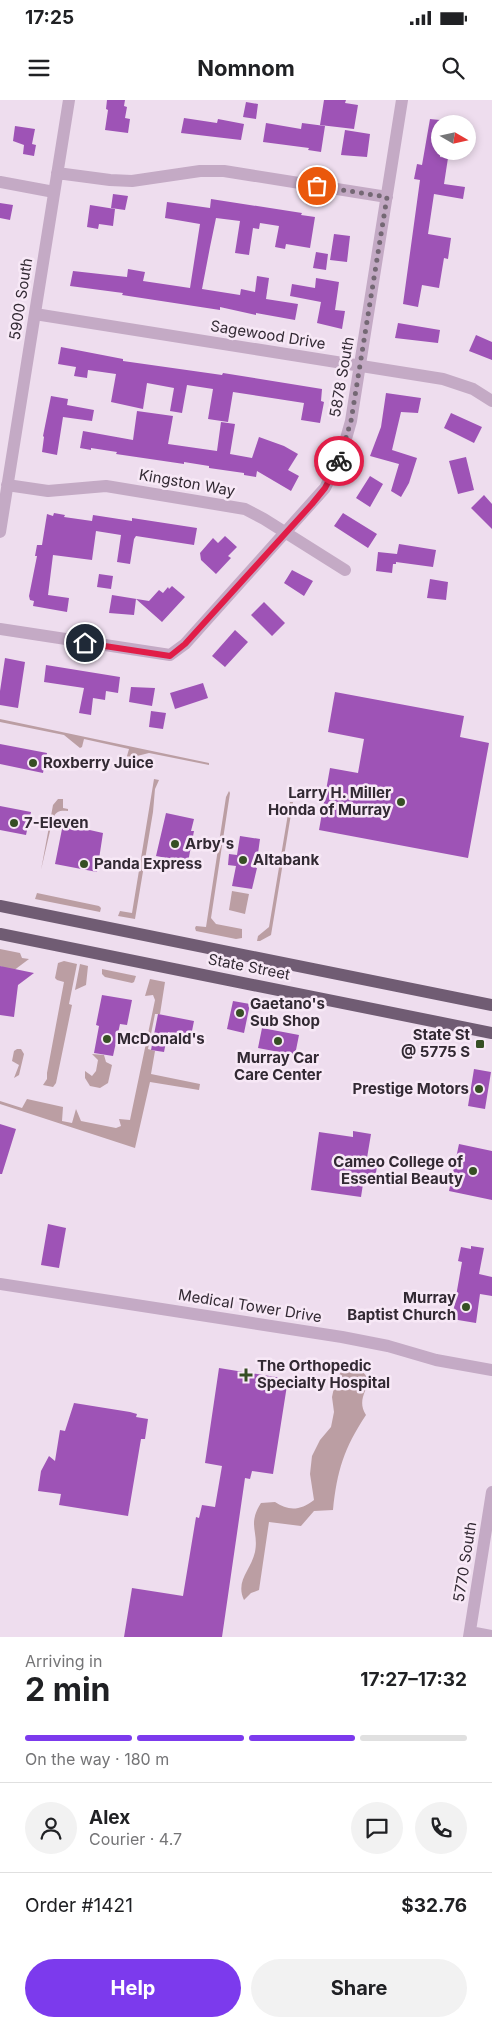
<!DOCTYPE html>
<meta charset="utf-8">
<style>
:root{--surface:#fff;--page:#f2f2f2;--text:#202124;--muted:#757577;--line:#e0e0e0;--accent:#7c3aed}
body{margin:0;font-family:Inter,sans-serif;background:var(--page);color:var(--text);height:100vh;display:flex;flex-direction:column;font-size:19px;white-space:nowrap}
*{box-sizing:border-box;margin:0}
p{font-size:16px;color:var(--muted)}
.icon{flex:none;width:28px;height:28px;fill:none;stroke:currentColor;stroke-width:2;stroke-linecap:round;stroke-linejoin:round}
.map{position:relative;height:1537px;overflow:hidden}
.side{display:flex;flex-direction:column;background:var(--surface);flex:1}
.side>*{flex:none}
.needle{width:32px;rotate:99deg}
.tools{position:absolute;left:431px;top:15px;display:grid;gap:10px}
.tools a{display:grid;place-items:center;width:45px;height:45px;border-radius:50%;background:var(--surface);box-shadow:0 2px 8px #0003;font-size:25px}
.pin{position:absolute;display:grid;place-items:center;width:42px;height:42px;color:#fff;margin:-21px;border:2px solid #fff;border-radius:50%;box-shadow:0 1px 5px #0007}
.courier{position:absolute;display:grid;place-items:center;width:50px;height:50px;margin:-25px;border:4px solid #e11d48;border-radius:50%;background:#fff;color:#222;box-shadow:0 1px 6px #0007}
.headline em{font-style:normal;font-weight:700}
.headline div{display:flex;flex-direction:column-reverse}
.headline{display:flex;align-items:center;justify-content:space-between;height:85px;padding:0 25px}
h1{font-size:32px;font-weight:700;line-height:38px}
.bar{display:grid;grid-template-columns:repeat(4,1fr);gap:8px 5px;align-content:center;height:60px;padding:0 25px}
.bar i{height:6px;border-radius:4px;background:var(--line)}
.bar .selected{background:var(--accent)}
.bar p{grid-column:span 4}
.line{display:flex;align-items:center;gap:12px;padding:0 25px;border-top:1px solid var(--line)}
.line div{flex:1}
.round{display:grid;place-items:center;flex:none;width:52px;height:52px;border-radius:26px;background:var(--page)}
.cta{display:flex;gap:10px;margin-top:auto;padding:10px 25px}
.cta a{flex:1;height:58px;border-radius:30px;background:var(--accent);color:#fff;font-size:20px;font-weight:700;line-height:58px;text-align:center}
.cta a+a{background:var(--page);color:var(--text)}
.status{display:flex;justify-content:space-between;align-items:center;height:35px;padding:0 25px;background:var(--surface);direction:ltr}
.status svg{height:14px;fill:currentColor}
header{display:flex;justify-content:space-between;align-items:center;height:65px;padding:0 25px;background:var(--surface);font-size:22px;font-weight:700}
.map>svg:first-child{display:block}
.green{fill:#bb9ea3}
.building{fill:#9e53b6}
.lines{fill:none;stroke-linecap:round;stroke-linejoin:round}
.minor{stroke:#c4aac5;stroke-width:12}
.major{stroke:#705c73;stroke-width:12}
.done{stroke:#746874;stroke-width:5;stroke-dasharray:0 9}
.route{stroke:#e11d48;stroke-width:6}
.poi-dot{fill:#364f24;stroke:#f7e8f6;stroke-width:2}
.labels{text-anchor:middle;stroke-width:5;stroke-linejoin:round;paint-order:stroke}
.street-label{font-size:15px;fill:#322933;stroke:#f7e8f6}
.poi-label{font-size:15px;font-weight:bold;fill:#322933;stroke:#f7e8f6;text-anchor:start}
</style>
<div class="status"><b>17:25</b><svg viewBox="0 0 49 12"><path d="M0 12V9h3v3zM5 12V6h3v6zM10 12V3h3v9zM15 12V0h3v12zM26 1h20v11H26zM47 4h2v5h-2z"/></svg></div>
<header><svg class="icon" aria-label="menu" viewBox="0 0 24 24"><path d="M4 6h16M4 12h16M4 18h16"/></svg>Nomnom<svg class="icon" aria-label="search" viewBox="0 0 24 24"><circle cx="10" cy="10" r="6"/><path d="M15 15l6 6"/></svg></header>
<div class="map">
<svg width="492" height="1537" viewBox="0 0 492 1537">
<rect width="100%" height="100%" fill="#ede"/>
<path class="green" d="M0,619L209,663V665L149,653L129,658L127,656L129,649L84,639L82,647L80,648L64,635L0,622Z
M154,679L159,680L155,689L153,712L135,819L118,816L120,811L132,813Z
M229,691L230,693L211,818L216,824L242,829V838L236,839L196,831L195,828L196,826L206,827L226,697Z
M58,699H63V708L68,709V711C61,710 56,711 53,718L41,770L53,705Z
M290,702H293L271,835L260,841H257L258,836L269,827Z
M232,791L249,794L245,814L229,810Z
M37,793L99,806L101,808L100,812L35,799Z
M0,849L20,853L22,858L29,859L13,871L0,866Z
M64,861L77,864L69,904L72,905L56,983L53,987L43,985L47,979V973L64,882L57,880L55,878L58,863Z
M80,864L88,866L86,885L75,890Z
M102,869L136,876L134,882L132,883L105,877L102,874Z
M150,879L165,882L160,914H155L148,949L155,951L151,974L200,984L199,990L150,982L135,1048L0,1004V1001L22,1008L27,999L63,1007L62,1021L72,1023L76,1009L81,1021L116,1028L121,1026L119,1019L130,1020L155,900L153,895L145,896Z
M17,949H21L24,954L19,975L14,978L19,965L12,961L14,951Z
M92,954L104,955L106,962L112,965L108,983L100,988L90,986L85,978V971L92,976L96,971L98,960Z
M356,1267C383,1283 352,1293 366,1315C344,1348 337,1371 333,1410L314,1411L301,1426L269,1422L259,1490L251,1493L244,1500C235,1481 251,1470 255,1452C259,1431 247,1425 261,1403L275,1402C288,1411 300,1411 314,1400L310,1374L312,1356L320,1340L331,1327L334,1312L332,1297L335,1283L343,1268Z"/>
<path class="building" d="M107,0H125L124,6L127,7L125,18L130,19L128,33L105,30L108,10L106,9Z
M324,0H346L345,3L358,5L354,29L320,25Z
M246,2L258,4L256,19L243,17Z
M184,18L217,23L218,19L244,24L241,40L181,33Z
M430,19L440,20V57L448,58L444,84L465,87L463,99L434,94L428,134L451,138L448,159L444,158L439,188L422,185L418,207L403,204L420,80L414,79L417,64L422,65Z
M266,23L301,29L302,23L325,26L321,52L308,50L309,48L263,42Z
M15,26L35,29L32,44L36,45L34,56L23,54L24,45L13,41Z
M345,30L370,34L367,57L341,55Z
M113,94L128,96L125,110L111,108Z
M211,99L302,113L301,115L315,117L310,148L286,144L285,149L275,147L279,126L260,123L259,129L253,128L249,155L235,153L240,121L216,118L210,147L202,189L240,195L241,189L255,192L257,176L269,178L266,199L298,204L295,220L256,213V215L220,207V210L122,195L123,193L70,186L73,171L127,177L128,169L145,172L143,181L190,188L200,124L165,118L167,102L210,108Z
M0,103L13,105L10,120L0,118Z
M90,105L115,109L113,126L99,124L98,129L87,127Z
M334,134L350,136L347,162L330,160Z
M316,152L328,154L326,170L313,168Z
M316,178L339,182L335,210L345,211L342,229L317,223L321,202L290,196L292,184L315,188Z
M398,223L440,230L438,243L395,238Z
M476,235L492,242V260L469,251Z
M61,247L123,259V261L222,275L223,273L322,289L321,301L324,302L320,323L301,320L304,303L233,292L228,322L208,319L213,289L187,285L182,313L170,311L174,288L147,283L143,309L111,302L116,274L88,270L87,278L74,276L76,267L58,264Z
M386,293L421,298L418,313L401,312L392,350L417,358L409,383L401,397L391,391L399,364L370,356L381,327Z
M51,296L68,299L67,305L94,310L92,321L63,317L57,355L42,352L44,337L43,336Z
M137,311L173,316L168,344L217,351L221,322L235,324L230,354L252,358L259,337L284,346L298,354L288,370L299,376L291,391L257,371L256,377L244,375V373L209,368V366L184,362V364L116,354L117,352L91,348V350L80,348L83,331L133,340Z
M451,313L482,327L474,343L444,328Z
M466,357L474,390L458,394L449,361Z
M370,376L383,384L370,407L356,398Z
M484,395L492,404V429L471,408Z
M54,413L65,415L64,417L92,421L93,415L132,421V418L197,428L194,445L136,436L134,439L130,464L117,462L121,435L96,431L92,460L53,455L48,495L69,498L67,512L33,506L34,501L30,500L29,496L37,456H35L37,445H42L47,414L53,416Z
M343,413L377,434L368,448L334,426Z
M225,436L237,447L228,456L231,458L216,474L201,460L200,453L213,438L218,443Z
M399,444L436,450L433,467L396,462V464H393L392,473L376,471L378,452L397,454Z
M292,470L313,481L304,496L284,483Z
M99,474L113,476L111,489L97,487Z
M430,479L448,482L446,500L427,498Z
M172,486L185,497L162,522L136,499L134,515L109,513L112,495L149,501L159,490L163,493L168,487L169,489Z
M264,502L285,523L272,536L251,515Z
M235,530L248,542L225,567L212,556Z
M5,558L25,562L18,608L0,605V591Z
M46,565L120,577L118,593L106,591L105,600L93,598L91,615L79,613L84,588L44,582Z
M203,583L208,598L175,609L170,593Z
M131,587L155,588L152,606L129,602Z
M335,592L464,616L460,637L489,643L468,758L319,730L330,668L358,673L364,639L328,632Z
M151,611L166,613L163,629L149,627Z
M0,644L47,653L43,673L0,664Z
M0,706L31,712L26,735L0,730Z
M166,713L194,719L191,731H194L188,762L156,756Z
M63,724L103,733L97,772L55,764Z
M240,736L260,739L256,768H257L252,789L232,786L236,766L228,765L229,754L237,755Z
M0,866L34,873L18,885L14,917L0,915Z
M102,895L132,900L127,925L120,924L113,956L94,953L99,926L96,925Z
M233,901L250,904L244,933L227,929Z
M158,914L194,921L191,936L168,932L164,952L151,950Z
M262,928L299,935L295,955L258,948Z
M474,969L491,972L485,1009L468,1006Z
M0,1024L16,1029L2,1074H0Z
M353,1031L371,1034L367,1058L378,1060L374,1085L363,1084L361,1097L311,1090L319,1032L353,1037Z
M459,1044L492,1051V1100L449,1091Z
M48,1124L66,1128L59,1168L41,1165Z
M471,1146L484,1148L479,1174L492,1177V1196L480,1194L476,1223L452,1219L462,1162L458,1161L461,1147L471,1149Z
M219,1268L288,1279L273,1374L252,1371L250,1379L245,1378L222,1537H124L132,1488L183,1496L196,1417L199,1418L202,1405L215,1407L222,1366L205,1363Z
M74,1303L130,1312L137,1314L136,1317L148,1319L145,1339H141L128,1416L59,1405L61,1394L38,1391L41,1371L49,1356L55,1361L60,1330L65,1331Z"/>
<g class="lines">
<path class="minor" d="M57,73L110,80L132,81L200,71H224L387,97
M0,82L54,92
M35,214L443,279L473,289L492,301
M7,385L48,391L106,386L245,409L264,419L345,470
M0,432L69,0
M0,529L170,555L185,544L325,388C337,366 345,345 351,321L402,0
M0,1184L342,1237L388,1246L436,1260L492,1270
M470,1532L492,1536
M469,1537L492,1392"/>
<path class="major" d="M0,806L492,905
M0,834L492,933"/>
</g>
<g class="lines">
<path class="done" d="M317,86L387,97L351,321L339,361"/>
<path class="route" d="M85,543L170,556L185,544L312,404L325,388L339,361"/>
</g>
<g class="poi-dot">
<circle cx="33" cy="663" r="5"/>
<circle cx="401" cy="702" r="5"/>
<circle cx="14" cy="723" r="5"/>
<circle cx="175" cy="744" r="5"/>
<circle cx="243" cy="760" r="5"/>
<circle cx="84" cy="764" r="5"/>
<circle cx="240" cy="913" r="5"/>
<circle cx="107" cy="939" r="5"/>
<circle cx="278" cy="941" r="5"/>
<rect x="475" y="939" width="10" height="10" rx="2.5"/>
<circle cx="479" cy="989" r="5"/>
<circle cx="473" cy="1071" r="5"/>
<circle cx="466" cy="1207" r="5"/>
<path d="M243.5 1267.5h5v5h5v5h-5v5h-5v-5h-5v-5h5z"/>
</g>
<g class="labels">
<g class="street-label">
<text transform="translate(21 199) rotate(-81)" y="5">5900 South</text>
<text transform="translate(268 235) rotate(9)" y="5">Sagewood Drive</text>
<text transform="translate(342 277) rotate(-80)" y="5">5878 South</text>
<text transform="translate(187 383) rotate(10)" y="5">Kingston Way</text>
<text transform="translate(249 867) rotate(11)" y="5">State Street</text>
<text transform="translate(250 1206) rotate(9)" y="5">Medical Tower Drive</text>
<text transform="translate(465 1462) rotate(-81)" y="5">5770 South</text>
</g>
<g class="poi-label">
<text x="43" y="668">Roxberry Juice</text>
<text x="391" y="698" text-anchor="end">Larry H. Miller<tspan x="391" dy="17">Honda of Murray</tspan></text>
<text x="24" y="728">7-Eleven</text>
<text x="185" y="749">Arby's</text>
<text x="253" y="765">Altabank</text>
<text x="94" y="769">Panda Express</text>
<text x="250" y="909">Gaetano's<tspan x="250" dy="17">Sub Shop</tspan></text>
<text x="470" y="940" text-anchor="end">State St<tspan x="470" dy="17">@ 5775 S</tspan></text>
<text x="117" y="944">McDonald's</text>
<text x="278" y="963" text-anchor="middle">Murray Car<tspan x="278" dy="17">Care Center</tspan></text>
<text x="469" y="994" text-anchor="end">Prestige Motors</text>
<text x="463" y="1067" text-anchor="end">Cameo College of<tspan x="463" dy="17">Essential Beauty</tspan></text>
<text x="456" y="1203" text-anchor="end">Murray<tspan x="456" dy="17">Baptist Church</tspan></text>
<text x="257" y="1271">The Orthopedic<tspan x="257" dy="17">Specialty Hospital</tspan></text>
</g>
</g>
</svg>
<div class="tools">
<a><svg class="needle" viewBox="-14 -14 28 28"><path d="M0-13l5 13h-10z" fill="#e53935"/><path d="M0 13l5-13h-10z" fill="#757577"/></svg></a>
</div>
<div class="pin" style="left:317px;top:86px;background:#ea580c"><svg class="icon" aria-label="bag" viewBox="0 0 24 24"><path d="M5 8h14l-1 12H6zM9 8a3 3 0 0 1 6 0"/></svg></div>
<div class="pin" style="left:85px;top:543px;background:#1f2937"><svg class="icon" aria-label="home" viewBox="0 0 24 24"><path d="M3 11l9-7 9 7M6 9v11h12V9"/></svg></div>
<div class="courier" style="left:339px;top:361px"><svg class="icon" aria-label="bike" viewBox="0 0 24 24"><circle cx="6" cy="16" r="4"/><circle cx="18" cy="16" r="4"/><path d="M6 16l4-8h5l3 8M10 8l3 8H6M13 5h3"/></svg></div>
</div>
<section class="side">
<div class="headline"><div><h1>2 min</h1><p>Arriving in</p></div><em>17:27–17:32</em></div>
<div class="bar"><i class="selected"></i><i class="selected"></i><i class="selected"></i><i></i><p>On the way · 180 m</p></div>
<div class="line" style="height:90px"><a class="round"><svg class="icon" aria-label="person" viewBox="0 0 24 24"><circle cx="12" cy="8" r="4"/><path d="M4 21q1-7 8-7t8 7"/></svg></a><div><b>Alex</b><p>Courier · 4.7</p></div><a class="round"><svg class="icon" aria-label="chat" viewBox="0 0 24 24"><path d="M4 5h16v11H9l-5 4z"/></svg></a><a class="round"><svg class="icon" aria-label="phone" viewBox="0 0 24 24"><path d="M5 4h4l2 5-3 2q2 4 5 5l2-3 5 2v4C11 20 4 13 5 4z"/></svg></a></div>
<div class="line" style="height:65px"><div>Order #1421</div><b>$32.76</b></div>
<div class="cta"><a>Help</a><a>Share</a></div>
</section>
